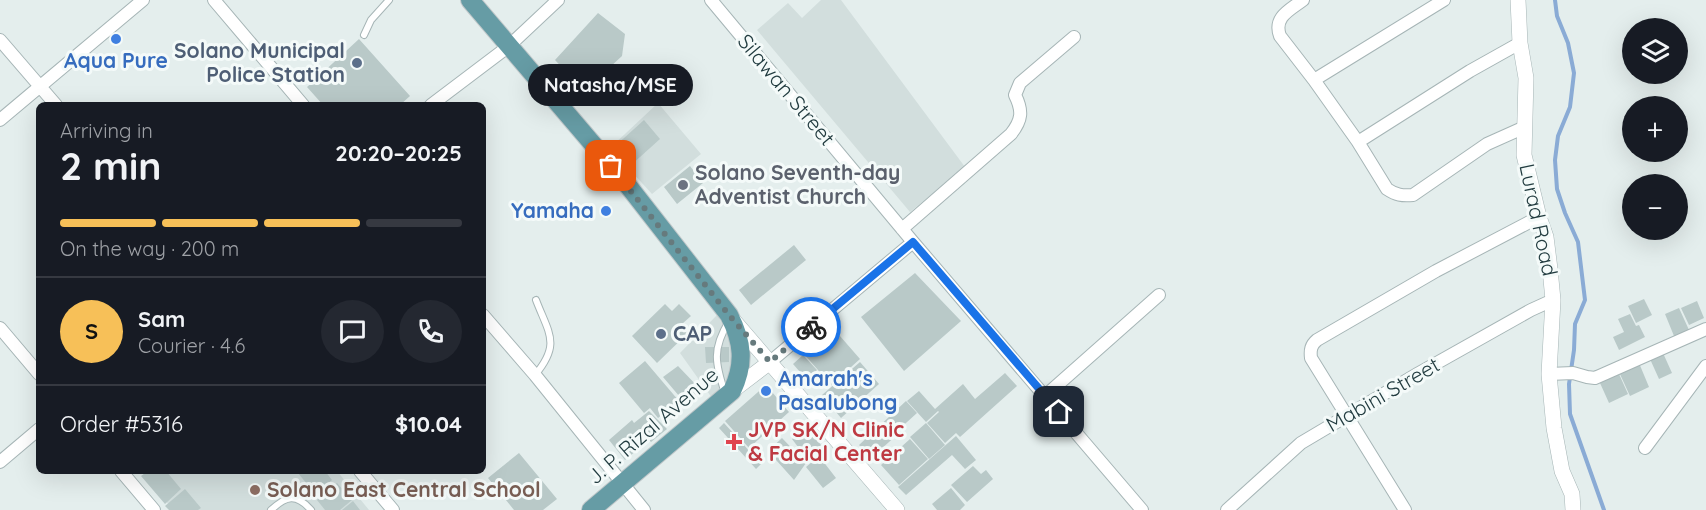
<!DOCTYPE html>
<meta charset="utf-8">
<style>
:root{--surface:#171b24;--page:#242831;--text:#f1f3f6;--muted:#9ea1a6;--line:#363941;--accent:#f7c058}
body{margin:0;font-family:Quicksand,sans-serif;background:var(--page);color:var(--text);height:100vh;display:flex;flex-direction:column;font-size:22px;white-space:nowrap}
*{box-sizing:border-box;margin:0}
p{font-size:20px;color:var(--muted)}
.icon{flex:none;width:33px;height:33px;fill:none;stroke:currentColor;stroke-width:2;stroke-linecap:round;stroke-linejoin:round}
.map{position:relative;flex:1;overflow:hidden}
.drawer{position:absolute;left:36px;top:102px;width:450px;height:372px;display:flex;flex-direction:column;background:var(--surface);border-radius:9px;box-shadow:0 6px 24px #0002}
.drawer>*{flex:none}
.tools{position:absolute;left:1622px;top:18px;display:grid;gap:12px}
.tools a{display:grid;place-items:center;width:66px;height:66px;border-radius:50%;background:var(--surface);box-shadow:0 6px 24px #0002;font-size:30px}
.pin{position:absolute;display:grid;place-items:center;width:51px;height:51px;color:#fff;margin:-26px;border-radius:12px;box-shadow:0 3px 9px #0006}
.courier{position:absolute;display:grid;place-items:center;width:60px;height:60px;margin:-30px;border:4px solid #1a73e8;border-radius:50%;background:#fff;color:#222;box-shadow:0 2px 8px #0007}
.bubble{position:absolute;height:42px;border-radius:21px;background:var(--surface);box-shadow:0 6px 24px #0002;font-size:20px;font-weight:800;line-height:42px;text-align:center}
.headline em{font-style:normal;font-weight:800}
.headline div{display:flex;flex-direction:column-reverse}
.headline{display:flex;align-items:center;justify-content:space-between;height:102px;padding:0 24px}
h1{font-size:39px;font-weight:800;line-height:45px}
.bar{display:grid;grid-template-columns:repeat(4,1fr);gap:9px 6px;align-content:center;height:72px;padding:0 24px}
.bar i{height:8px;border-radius:4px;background:var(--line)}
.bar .active{background:var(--accent)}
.bar p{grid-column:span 4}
.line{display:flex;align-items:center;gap:15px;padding:0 24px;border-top:2px solid var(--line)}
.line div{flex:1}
.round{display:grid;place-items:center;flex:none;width:63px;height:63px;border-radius:32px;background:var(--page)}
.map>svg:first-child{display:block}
.built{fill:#d2dedd}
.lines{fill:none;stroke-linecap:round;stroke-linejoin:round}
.stream{stroke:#8aabd5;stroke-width:4}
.building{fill:#b9c9c8}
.service-casing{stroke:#a6b5b6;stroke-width:8}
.minor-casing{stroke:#a6b5b6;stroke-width:14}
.tertiary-casing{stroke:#a6b5b6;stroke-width:16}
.primary-casing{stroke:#c1c8ca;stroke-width:20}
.service{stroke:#fff;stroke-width:6}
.minor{stroke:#fff;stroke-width:12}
.tertiary{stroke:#fff;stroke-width:15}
.primary{stroke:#669ca5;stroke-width:18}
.done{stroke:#667a7d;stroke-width:6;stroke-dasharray:0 10.8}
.route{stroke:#1a73e8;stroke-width:8}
.shop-dot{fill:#3f7fe0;stroke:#f4faf9;stroke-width:2}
.service-dot{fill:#5c6f8a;stroke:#f4faf9;stroke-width:2}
.worship-dot{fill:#6b7280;stroke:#f4faf9;stroke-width:2}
.health-dot{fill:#e0444e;stroke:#f4faf9;stroke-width:2}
.education-dot{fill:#8d6e63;stroke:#f4faf9;stroke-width:2}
.labels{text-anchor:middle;stroke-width:6;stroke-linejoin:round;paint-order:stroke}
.service-label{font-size:21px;font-weight:bold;fill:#4e5e75;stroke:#f4faf9;text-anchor:end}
.shop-label{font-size:21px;font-weight:bold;fill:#366cbe;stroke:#f4faf9}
.street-label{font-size:21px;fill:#223c40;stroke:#f4faf9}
.worship-label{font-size:21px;font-weight:bold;fill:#5b616d;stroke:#f4faf9;text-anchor:start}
.health-label{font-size:21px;font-weight:bold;fill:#be3a42;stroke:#f4faf9;text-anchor:start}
.education-label{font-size:21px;font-weight:bold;fill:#785e54;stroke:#f4faf9;text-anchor:start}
</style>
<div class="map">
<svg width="1706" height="510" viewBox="0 0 1706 510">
<rect width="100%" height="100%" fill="#e4eeed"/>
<path class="built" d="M821,0H841L965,167L910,212L757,30L788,3L802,18Z
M658,103L701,154L652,194L610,148Z
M717,315L730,337L734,356L726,383L712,398L680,353Z
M141,471H337L369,510H173Z"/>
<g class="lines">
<path class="stream" d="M1555,0L1557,16L1568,43L1574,73L1570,107L1558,136L1555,160L1557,189L1565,213L1578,242L1585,300L1575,324L1574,350L1569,384L1570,414L1604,510"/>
</g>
<path class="building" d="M598,13L625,34L622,56L584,91L555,60Z
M359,39L410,96L400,105H323L307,87Z
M644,120L660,139L630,166L614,147Z
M690,166L703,183L677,204L664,187Z
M794,245L806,260L751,305L739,290Z
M915,273L961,321L904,371L861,317Z
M1644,299L1652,315L1636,323L1628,306Z
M1697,301L1704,318L1689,325L1681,308Z
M665,304L672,311L679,304L691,316L682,324L690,331L657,363L632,336Z
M1679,308L1689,330L1674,336L1665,314Z
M1630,314L1636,326L1639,325L1645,337L1619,350L1613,337L1624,332L1618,319Z
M833,328L860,359L831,385L804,354Z
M705,347H729V362L706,363Z
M1663,353L1672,373L1659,379L1650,359Z
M803,355L817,370L807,380L793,364Z
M645,361L679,401L658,418L650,408L644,413L619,383Z
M860,362L879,384L841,418L822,395Z
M1639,363L1649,387L1630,396L1619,372Z
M678,366L701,390L685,403L663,377Z
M1005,373L1017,386L960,437L956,433L945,443L927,423L939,412L938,411L926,422L907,401L919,391L935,409L963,384L975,399Z
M1619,374L1628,394L1609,403L1600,383Z
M766,385L789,412L749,448L725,421Z
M906,401L917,413L896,432L898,434L871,458L859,445Z
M649,411L667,429L651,442L649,440L625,460L609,440L632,420L634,423Z
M724,423L761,464L756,469L719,428Z
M926,423L945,445L929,459L910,437Z
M806,427L821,445L807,459L792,439Z
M956,436L976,460L965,469L952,455L906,495L898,487Z
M782,438L806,463L794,480L768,451Z
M910,439L928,459L899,485L881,465Z
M519,453L557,499L543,510H514L488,478Z
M819,456L836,478L823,488L806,467Z
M973,466L981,474L986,470L993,479L967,502L951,485Z
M148,471H166L181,489L165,504L141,476Z
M300,471H325L332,480L315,494L298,473Z
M337,483L352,500L340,510H325L317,500Z
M951,488L965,505L960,510H937L932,504Z
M185,489L201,508L198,510H169L165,506Z
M353,501L360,510H342Z"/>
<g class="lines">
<g class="service-casing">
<path id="service" d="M364,35L371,20L389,0
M535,375C561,344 549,334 536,300
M725,393C715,363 712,349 729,321
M271,510C286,496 296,493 311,510"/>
</g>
<g class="minor-casing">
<path id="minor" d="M214,0L303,105
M711,0L913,242L1142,510
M1303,0C1290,10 1273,17 1280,36L1314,80L1444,0
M0,40L56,105
M1520,43L1470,71L1358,142L1387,189C1396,195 1402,196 1413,195L1487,144L1525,127
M1314,80L1358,142
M431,105L509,46L558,0
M0,120L143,0
M902,229L1011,134C1022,120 1023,111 1015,95L1020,83L1074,37
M483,315L535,375L644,510
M0,328L39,374
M770,362L913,242
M1549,374L1573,373L1587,377L1595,378L1706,329
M1045,396L1159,295
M1645,448L1706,366
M0,462L39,429
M121,471L154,510
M360,471L393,510
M1227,510L1301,443L1419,373L1531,310L1553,300
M1405,510L1311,358C1310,350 1311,345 1317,340L1436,271L1539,217"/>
</g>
<g class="tertiary-casing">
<path id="tertiary" d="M1518,0L1520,43L1526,78L1524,155L1539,217L1546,237L1550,269L1553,300L1549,374L1554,428L1562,471L1572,494L1573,510
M734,321L897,510
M732,391L770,362"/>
</g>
<g class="primary-casing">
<path id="primary" d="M470,0L626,183L729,315C743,342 745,364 732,391L591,510"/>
</g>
<use href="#service" class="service"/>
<use href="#minor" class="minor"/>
<use href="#tertiary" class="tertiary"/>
<use href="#primary" class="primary"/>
</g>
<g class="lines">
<path class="done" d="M611,166L729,315L770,362L811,327"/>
<path class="route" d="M811,327L913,242L1059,412"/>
</g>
<g class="shop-dot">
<circle cx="116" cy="39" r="6"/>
<circle cx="606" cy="211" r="6"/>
<circle cx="766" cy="391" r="6"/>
</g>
<g class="service-dot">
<circle cx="357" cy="63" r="6"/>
<circle cx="661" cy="334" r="6"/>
</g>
<circle class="worship-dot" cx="683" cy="185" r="6"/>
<path class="health-dot" d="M731 433h6v6h6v6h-6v6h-6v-6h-6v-6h6z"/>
<circle class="education-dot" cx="255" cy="490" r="6"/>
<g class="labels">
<g class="service-label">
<text x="345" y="58">Solano Municipal<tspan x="345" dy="24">Police Station</tspan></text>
<text x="673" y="341" text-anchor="start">CAP</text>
</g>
<g class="shop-label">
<text x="116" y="68">Aqua Pure</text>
<text x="594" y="218" text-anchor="end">Yamaha</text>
<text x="778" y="386" text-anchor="start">Amarah's<tspan x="778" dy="24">Pasalubong</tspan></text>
</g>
<g class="street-label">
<text transform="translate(786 90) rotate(50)" y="7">Silawan Street</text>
<text transform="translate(1538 220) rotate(78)" y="7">Lurad Road</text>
<text transform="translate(1383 395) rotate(-30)" y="7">Mabini Street</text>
<text transform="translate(653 426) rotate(-41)" y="7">J. P. Rizal Avenue</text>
</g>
<g class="worship-label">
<text x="695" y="180">Solano Seventh-day<tspan x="695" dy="24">Adventist Church</tspan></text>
</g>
<g class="health-label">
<text x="748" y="437">JVP SK/N Clinic<tspan x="748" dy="24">&amp; Facial Center</tspan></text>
</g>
<g class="education-label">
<text x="267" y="497">Solano East Central School</text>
</g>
</g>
</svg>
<div class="tools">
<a><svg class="icon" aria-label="layers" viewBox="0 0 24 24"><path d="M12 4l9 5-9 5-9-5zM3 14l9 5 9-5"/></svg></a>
<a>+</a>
<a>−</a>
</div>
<div class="pin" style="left:611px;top:166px;background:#ea580c"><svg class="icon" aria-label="bag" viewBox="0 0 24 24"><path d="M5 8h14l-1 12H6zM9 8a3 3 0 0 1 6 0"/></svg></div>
<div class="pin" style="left:1059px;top:412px;background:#1f2937"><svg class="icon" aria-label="home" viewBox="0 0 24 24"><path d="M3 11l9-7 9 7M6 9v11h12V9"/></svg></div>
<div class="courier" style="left:811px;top:327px"><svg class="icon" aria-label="bike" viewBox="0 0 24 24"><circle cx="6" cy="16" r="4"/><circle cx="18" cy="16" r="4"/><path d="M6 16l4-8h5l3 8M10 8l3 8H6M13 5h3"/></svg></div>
<div class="bubble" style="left:528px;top:64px;width:165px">Natasha/MSE</div>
<section class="drawer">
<div class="headline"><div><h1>2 min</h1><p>Arriving in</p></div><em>20:20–20:25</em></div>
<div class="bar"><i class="active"></i><i class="active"></i><i class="active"></i><i></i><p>On the way · 200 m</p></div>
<div class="line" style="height:108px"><b class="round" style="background:var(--accent);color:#111">S</b><div><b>Sam</b><p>Courier · 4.6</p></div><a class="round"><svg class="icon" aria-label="chat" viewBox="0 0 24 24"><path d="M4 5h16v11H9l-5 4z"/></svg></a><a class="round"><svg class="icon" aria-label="phone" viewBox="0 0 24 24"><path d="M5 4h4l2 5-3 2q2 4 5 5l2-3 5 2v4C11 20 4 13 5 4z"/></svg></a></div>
<div class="line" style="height:78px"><div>Order #5316</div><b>$10.04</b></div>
</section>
</div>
